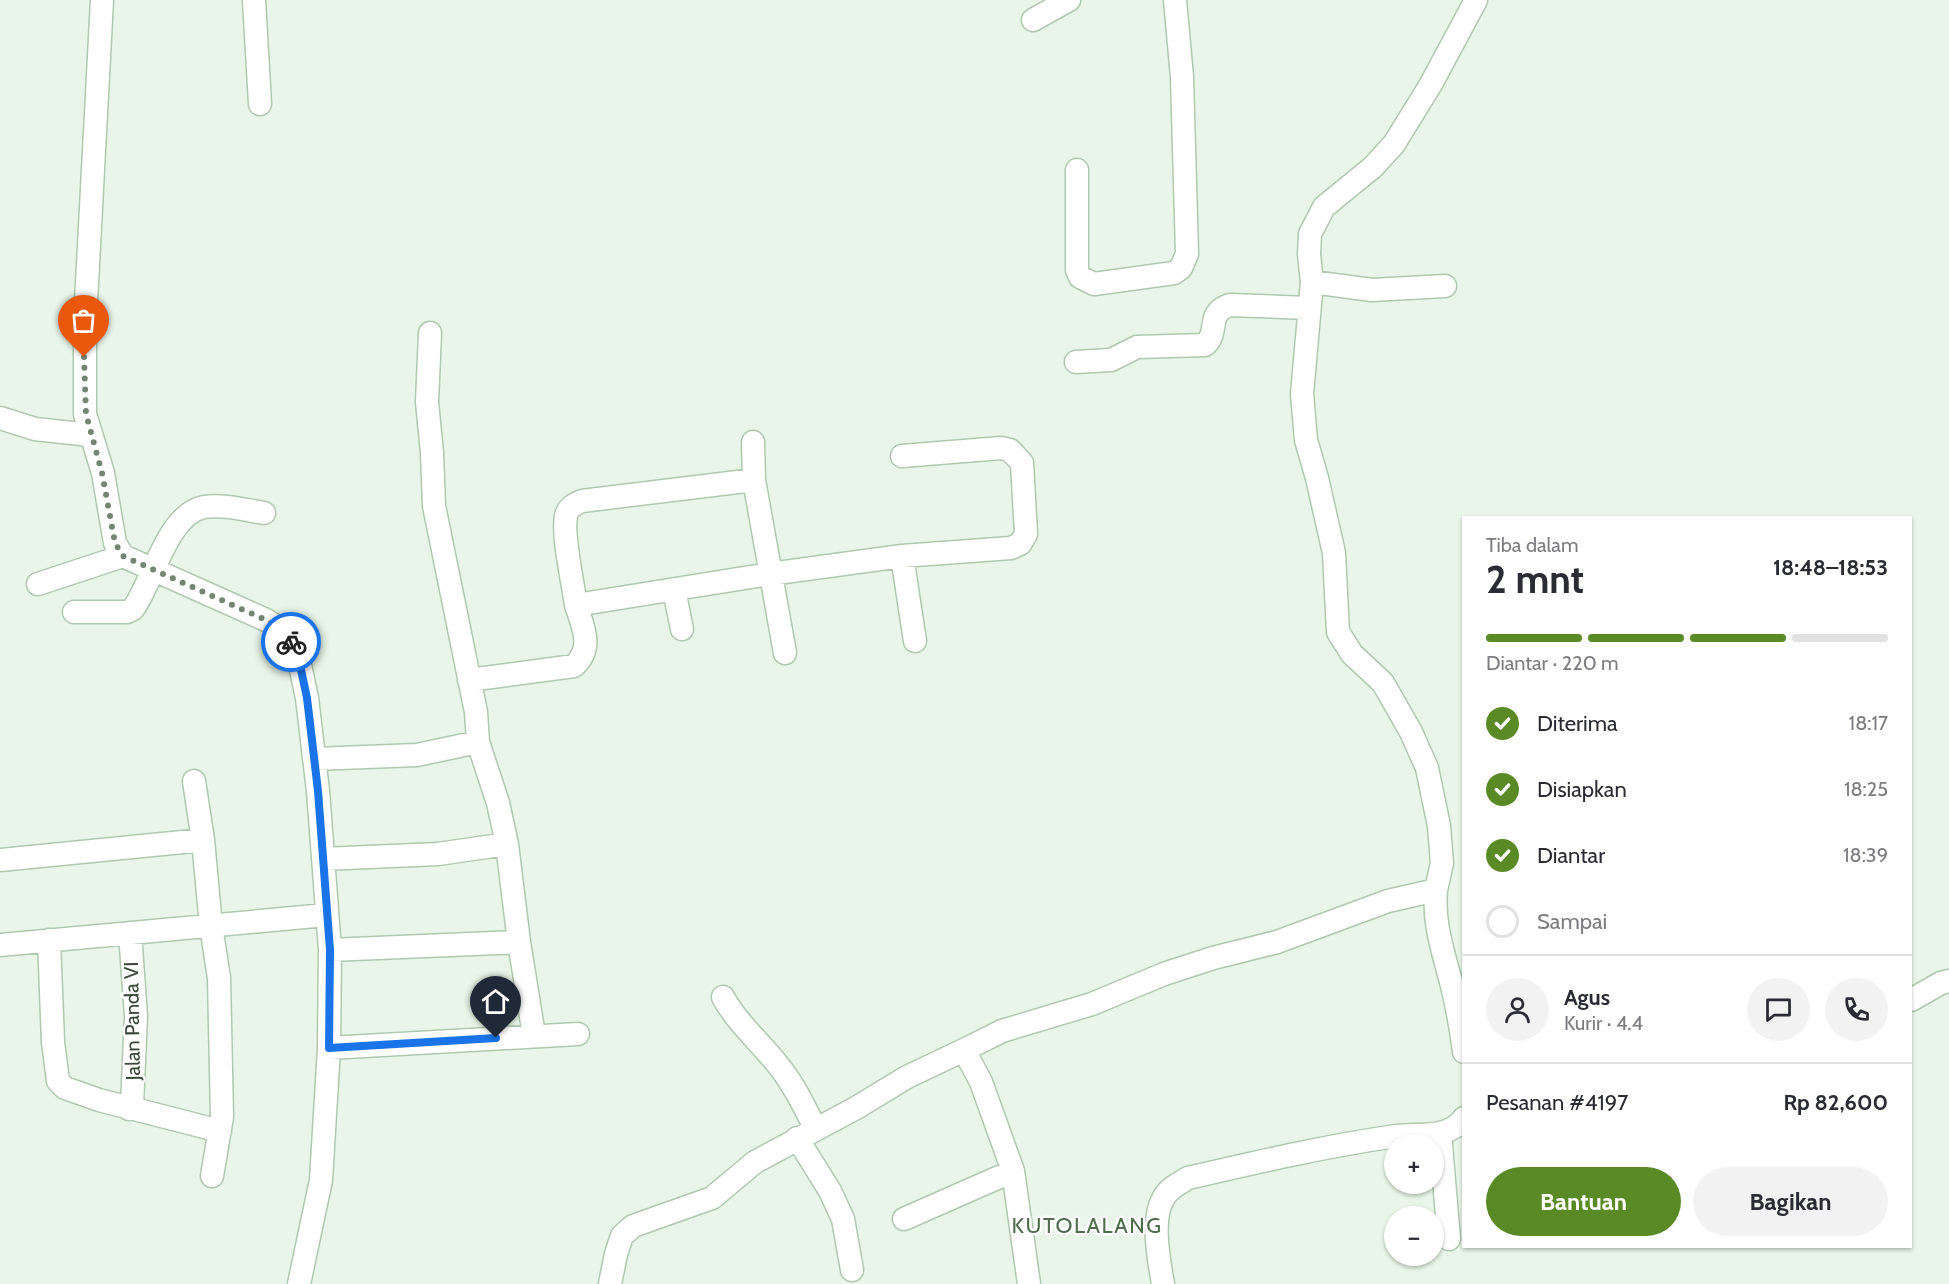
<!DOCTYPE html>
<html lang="id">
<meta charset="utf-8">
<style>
:root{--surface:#fff;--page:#f2f2f3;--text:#2b2b33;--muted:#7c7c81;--line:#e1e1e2;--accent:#598a26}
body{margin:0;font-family:Cabin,sans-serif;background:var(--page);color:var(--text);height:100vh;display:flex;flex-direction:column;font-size:22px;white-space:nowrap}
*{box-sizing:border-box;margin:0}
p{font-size:20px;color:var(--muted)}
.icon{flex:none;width:33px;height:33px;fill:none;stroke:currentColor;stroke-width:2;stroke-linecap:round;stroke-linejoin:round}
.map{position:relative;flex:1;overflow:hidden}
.side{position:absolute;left:1462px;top:516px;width:450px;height:732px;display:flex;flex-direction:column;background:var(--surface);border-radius:0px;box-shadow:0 2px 4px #0004}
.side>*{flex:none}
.fabs{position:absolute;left:1384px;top:1134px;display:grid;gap:12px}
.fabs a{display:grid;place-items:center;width:60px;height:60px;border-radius:50%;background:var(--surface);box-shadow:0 2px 4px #0004;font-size:30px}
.pin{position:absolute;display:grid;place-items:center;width:51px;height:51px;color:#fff;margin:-62px -26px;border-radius:50% 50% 50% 0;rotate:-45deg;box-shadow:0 0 6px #0007}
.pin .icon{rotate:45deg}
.courier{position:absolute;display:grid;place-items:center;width:60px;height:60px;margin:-30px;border:4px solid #1a73e8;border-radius:50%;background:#fff;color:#222;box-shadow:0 2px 8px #0007}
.head em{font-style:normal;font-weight:700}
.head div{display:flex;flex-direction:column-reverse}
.head{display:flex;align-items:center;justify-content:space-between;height:102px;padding:0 24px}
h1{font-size:39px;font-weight:700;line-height:45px}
.bar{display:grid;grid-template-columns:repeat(4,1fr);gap:9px 6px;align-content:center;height:72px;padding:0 24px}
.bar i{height:8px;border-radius:4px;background:var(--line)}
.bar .selected{background:var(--accent)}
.bar p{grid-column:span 4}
.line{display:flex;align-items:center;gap:15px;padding:0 24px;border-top:2px solid var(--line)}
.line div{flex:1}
.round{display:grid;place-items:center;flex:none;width:63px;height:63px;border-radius:32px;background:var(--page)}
ol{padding:0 24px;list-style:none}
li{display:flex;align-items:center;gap:18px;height:66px}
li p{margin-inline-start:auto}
li .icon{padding:6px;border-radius:50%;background:var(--accent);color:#fff;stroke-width:4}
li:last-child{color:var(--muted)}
li i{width:33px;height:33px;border:3px solid var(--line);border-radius:50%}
.primary-button{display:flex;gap:12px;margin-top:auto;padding:12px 24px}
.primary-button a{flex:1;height:69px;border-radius:36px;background:var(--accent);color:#fff;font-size:24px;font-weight:700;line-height:69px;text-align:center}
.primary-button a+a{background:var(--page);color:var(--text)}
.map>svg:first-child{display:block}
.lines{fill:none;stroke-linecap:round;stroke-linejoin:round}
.minor-casing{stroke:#b0c8af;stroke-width:25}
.minor{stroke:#fff;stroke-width:22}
.done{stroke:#758574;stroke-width:6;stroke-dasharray:0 10.8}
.route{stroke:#1a73e8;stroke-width:8}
.labels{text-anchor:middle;stroke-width:4.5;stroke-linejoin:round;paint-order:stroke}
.street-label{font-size:20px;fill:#374936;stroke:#fff}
.quarter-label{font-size:22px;letter-spacing:1.5px;fill:#4f6d4c;stroke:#fff}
</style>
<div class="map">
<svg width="1949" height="1284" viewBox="0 0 1949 1284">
<rect width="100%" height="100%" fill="#e8f5e8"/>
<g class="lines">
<g class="minor-casing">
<path id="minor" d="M102,0L85,321V414L103,473L115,543L123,556L266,620L280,629L291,642L300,665L307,698L318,791L330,950L329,1048L321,1180L299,1284
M254,0L260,104
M1033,20L1069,0
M1077,170V270L1080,277L1094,284L1174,273L1181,268L1187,254L1182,77L1175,0
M1312,282L1372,290L1445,286
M430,333L427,402L432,453L434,506L476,712L478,742L498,803L507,844L519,942L534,1035
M1076,362L1111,360L1137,347L1205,345C1220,332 1205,313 1230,305L1308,308
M0,418L35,429L90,435
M753,442L754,480L785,653
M902,556L915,641
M38,584L123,556
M674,590L682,629
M576,605C573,584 562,534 566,516C568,507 575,504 582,501L754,480
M74,612H127L133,609C153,582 167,514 204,507C223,504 245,510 264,513
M469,680L574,666C594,648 583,627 576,605L770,574L902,556L1011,548L1020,544L1026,534L1022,463L1010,450L1001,448L902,456
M314,759L417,755L478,742
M194,781L203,840L211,926L219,978L222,1117L212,1176
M323,859L438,854L507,844
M0,860L203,840
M1436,890C1433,923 1443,951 1451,982C1457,1005 1461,1028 1464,1052
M49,940L53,1042L58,1081L65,1088L99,1100L220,1131
M0,945L326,915
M330,950L519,942
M723,997C737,1023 760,1042 778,1065C794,1084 804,1107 816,1129
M1911,1000L1941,983L1949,981
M329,1048L578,1034
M964,1050L981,1082L1013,1171L1029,1284
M129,1109L132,1105L136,1016L130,933
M1440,1133L1449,1239
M797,1138L830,1191L843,1219L852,1270
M904,1219L1013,1171
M610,1284L616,1254L622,1236L633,1226L712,1198L755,1162L856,1108L907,1077L964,1050L1002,1031L1092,1004L1164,974L1213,958L1277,942L1388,901L1436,890L1442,863L1439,826L1427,768L1411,732L1383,683L1352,654L1338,632L1334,553L1317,478L1306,440L1302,394L1312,282L1309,254L1310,234L1324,207L1373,167L1394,144L1431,84L1476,0
M1163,1284C1159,1261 1151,1219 1163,1199C1168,1188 1179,1184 1188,1178C1257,1162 1326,1146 1396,1136C1420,1133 1448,1140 1464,1118"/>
</g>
<use href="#minor" class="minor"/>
</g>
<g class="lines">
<path class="done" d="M84,357L86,414L102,473L115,543L123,556L266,620L280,629L291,642"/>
<path class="route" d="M291,642L300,665L307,698L318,791L330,950L329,1048L496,1038"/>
</g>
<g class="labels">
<g class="street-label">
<text transform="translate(132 1021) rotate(-91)" y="7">Jalan Panda VI</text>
</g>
<g class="quarter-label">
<text x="1087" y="1233">KUTOLALANG</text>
</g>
</g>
</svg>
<div class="fabs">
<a>+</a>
<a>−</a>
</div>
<div class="pin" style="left:84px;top:357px;background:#ea580c"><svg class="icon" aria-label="bag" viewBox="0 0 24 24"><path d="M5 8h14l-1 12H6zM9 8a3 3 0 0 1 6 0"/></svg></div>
<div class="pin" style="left:496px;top:1038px;background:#1f2937"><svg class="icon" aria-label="home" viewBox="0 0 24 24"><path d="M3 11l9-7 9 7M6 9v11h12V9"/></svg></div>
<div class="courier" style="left:291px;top:642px"><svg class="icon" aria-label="bike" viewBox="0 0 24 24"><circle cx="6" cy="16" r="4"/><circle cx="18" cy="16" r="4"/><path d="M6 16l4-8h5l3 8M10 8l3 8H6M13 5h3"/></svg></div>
<section class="side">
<div class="head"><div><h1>2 mnt</h1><p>Tiba dalam</p></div><em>18:48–18:53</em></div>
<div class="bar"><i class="selected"></i><i class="selected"></i><i class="selected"></i><i></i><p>Diantar · 220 m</p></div>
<ol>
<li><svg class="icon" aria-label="check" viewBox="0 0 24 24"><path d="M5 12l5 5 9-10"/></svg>Diterima<p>18:17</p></li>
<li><svg class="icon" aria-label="check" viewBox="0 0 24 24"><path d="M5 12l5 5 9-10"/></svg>Disiapkan<p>18:25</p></li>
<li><svg class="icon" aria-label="check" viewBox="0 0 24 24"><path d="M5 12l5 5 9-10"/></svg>Diantar<p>18:39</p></li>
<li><i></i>Sampai</li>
</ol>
<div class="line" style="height:108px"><a class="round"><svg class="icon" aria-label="person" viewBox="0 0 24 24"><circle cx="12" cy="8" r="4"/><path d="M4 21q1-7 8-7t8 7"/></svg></a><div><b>Agus</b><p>Kurir · 4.4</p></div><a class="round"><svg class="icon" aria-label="chat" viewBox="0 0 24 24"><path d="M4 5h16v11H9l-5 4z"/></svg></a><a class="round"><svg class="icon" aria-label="phone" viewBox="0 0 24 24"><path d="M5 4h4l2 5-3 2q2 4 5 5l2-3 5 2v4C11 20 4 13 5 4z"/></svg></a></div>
<div class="line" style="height:78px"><div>Pesanan #4197</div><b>Rp 82,600</b></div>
<div class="primary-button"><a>Bantuan</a><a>Bagikan</a></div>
</section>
</div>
